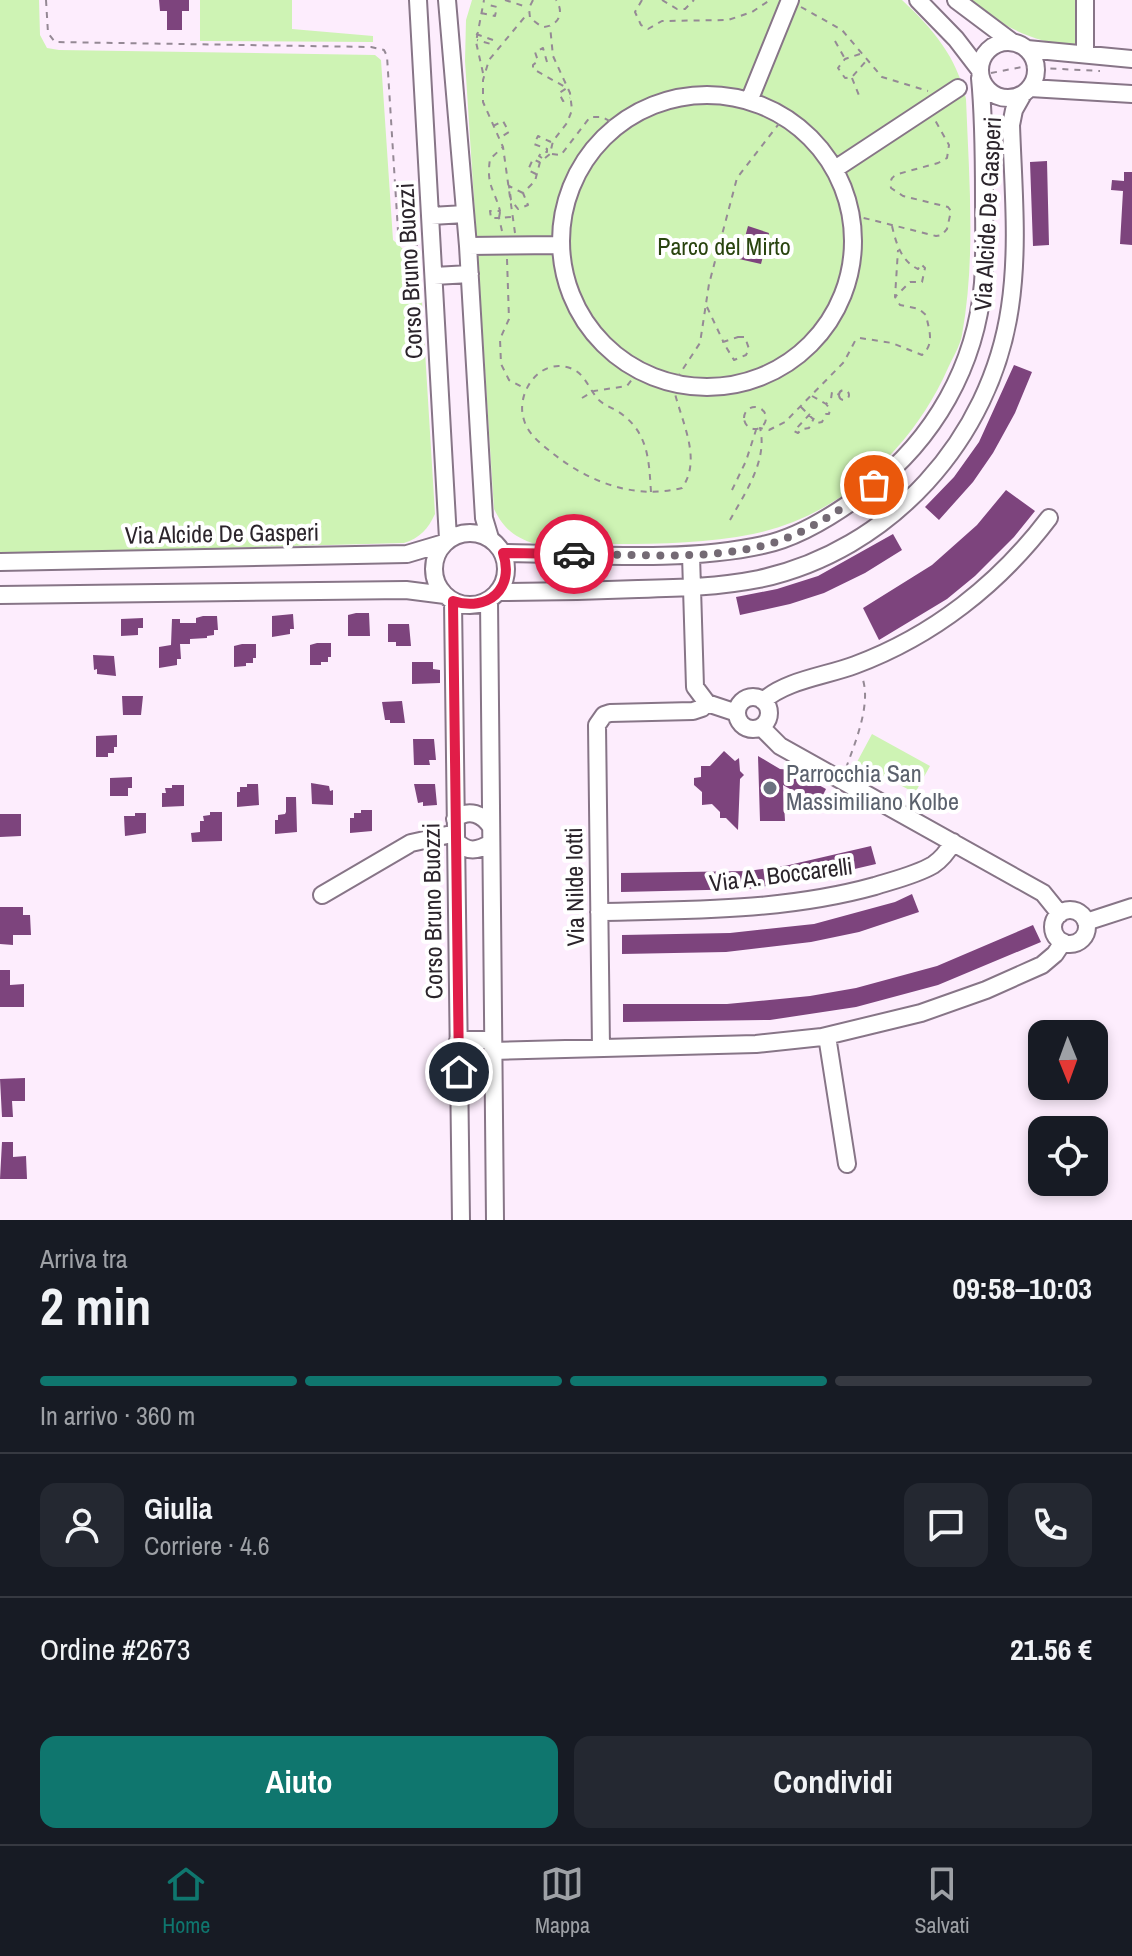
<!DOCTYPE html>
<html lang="it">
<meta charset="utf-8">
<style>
:root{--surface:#171b24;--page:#242831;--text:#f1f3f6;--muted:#9ea1a6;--line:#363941;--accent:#0f766e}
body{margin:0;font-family:"Archivo Narrow",sans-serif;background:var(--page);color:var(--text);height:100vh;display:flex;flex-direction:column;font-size:30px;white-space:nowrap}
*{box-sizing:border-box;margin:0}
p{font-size:26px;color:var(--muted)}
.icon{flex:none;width:44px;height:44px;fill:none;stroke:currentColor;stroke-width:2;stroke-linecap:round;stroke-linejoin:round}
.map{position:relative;height:1220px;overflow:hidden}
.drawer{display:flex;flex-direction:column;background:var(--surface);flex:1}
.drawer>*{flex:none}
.needle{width:52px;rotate:179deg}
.tools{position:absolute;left:1028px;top:1020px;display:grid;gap:16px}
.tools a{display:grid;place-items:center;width:80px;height:80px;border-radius:16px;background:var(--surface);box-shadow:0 4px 12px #0003;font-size:40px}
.pin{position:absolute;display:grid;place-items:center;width:68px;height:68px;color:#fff;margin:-34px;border:4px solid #fff;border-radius:50%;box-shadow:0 2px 8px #0007}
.courier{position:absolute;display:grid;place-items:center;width:80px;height:80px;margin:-40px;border:6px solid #e11d48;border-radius:50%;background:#fff;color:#222;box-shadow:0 2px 10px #0007}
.headline em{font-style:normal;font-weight:700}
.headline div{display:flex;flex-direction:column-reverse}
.headline{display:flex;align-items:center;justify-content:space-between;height:136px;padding:0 40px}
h1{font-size:52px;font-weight:700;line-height:60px}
.bar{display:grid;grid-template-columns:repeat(4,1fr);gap:12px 8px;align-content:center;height:96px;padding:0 40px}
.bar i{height:10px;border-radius:6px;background:var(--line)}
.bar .active{background:var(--accent)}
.bar p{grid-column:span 4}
.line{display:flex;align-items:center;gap:20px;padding:0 40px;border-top:2px solid var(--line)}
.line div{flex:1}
.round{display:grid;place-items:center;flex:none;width:84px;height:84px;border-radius:16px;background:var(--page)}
.cta{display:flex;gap:16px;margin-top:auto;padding:16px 40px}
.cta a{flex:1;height:92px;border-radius:16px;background:var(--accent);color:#fff;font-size:32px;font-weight:700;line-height:92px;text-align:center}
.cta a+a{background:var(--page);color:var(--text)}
.tab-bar{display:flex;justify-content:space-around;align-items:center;height:112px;border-top:2px solid var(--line);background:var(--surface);font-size:22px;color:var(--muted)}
.tab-bar a{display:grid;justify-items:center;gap:4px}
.tab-bar .active{color:var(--accent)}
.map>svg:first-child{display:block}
.green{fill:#cef3b4}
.building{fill:#7d447d}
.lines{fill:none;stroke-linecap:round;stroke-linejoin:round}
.minor-casing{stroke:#877587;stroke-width:20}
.path{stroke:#958995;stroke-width:2;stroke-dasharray:6 6;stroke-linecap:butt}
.minor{stroke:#fff;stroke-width:16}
.done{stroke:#746a74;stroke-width:8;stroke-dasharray:0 14.4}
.route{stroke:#e11d48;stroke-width:10}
.worship-dot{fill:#6b7280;stroke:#fff;stroke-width:3}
.labels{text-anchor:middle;stroke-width:8;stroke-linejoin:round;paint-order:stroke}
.street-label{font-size:24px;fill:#2b242b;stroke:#fff}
.park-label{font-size:24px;fill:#29440f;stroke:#fff}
.worship-label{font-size:24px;fill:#5b616d;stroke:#fff;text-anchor:start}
</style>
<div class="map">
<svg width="1132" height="1220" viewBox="0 0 1132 1220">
<rect width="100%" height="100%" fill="#fdedfd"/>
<path class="green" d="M0,0H39L40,35L47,48L59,50L375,55L381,60L393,240L403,249L419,253L435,514C428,529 420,538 404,543L0,554Z
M200,0H292V29L373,36V42L200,41Z
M472,0H902C933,29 957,57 966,99C969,178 976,257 962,335C960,346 953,357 948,368C913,448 841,516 753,534C684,548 605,543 535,544C514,537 504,529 494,509L465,61L466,20Z
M968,0H1078V40L1075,44C1037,46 997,23 968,0Z
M872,734L930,766L915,793L857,762Z"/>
<path class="building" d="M159,0H189V11H182V30H167V11H160Z
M1047,161L1049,245L1033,246L1030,162Z
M1124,172H1132V245L1120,244L1123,191L1111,190L1112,180L1124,181Z
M748,226L769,233L761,264L739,259Z
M1014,365L1032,372L1015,413L993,453L973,482L939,520L925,507L954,477L979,442Z
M1006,490L1035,511L1014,537L975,576L947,599L879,640L863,608L932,565L977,525Z
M893,534L902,550L865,573L824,593L790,604L740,615L736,597L777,589L818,576Z
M356,613H369L370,636H348V615Z
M293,614L294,629H290V634L272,637V616Z
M203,616H217L218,630H214V635L207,636V638L190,639V644H180L181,659H177V665L159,668V647L171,645L172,619H180V623H196V618Z
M143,618V628H138V635L121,636V619Z
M388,624H409L411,646H396V642H388Z
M317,643H331V657H328V662H321V665H310V645Z
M242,644H256V658H253V663H246V666L234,667V646Z
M93,655L114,656L116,676L97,674V669L94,670Z
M412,662H433V669L440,670V683L412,684Z
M122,696H143L141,715H123Z
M402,701L405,723H390V720H385L382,702Z
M117,735V747H114V753H108V757H96V736Z
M413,739H434L436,760H429L430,765H414Z
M724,751L735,761L739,758L740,771L744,775L740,779L738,830L726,818H720V812L712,804L702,805V792L694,785V778L701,777V766H710Z
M758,756L780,769L791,770L826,789L818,805L783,785L785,821H760Z
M132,777V788H128V796H110V778Z
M311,783L329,786L330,791L333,790V805L312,804Z
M247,784H258L259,805L237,807V792H240V787H247Z
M414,784H435L437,805L423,806V802L418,803Z
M172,785H184V806L162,807V793H166L165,788H172Z
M286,797H296L297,832L275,834V820H278V815L285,814L286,812Z
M361,810H372V831L350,833V818H354V813H361Z
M210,812H222V841L192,842L191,833L200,832V821H204L203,816L210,815Z
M135,813H146V833L125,836L124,816H135Z
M0,814H21V836L0,837Z
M871,846L876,864L816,878L749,889L621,892V873L748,871L789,865Z
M912,894L919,912L859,932L811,942L726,952L622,954V935L730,933L814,924L895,902Z
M0,907H23V915H30L31,935H13V945L0,944Z
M1033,925L1041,942L938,985L856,1007L770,1020L623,1022V1004H727L810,996L856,988L937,966Z
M0,970H10V985L24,984V1007H0Z
M25,1078V1101H12L13,1117H2L0,1079Z
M2,1142H13V1157L26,1156L27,1179H0Z"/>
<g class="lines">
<g class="minor-casing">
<path id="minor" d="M418,0L448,539
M447,0L468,246L484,518L490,538
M918,0L956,39L979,69
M956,0L1012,42
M1085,0V54
M980 70a28 28 0 1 1 56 0a28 28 0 1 1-56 0Z
M1027,49L1132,59
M1030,88L1132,94
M561 241a146 146 0 1 1 292 0a146 146 0 1 1-292 0Z
M749,101L790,0
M835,169L958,88
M431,216L465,214
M468,246L560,245
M434,276L470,274
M434 569a36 36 0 1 1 72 0a36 36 0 1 1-72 0Z
M503,553C587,554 681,563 763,545C801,537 839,512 869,489C934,439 976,366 983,283C985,255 984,227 984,199C984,158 984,118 980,78
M691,555L695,687L707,703L737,713
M0,562L407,554L444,543
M498,592C545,592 591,591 638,589C678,588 719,587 759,579C890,551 991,439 1010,307C1019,247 1013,185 1011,125L1014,110L1023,94
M0,595L406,590L445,595
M489,600L495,1220
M453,601L461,1220
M737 713a16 16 0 1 1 32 0a16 16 0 1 1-32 0Z
M763,701C786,680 826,676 855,665C933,636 999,584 1049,518
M761,727L780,746L1043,893L1060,914
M455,819C469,808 483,814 491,827
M456,841C468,853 477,851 491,843
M322,895L411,843L456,833
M1053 927a17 17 0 1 1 34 0a17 17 0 1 1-34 0Z
M599,912C692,910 785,911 875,886C894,880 916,875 933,865C942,859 948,851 953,842
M1086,922L1132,907
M827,1036L847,1164
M458,1040H492
M601,1048L597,725L604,715L610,713L693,711L702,708L707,703
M492,1051L756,1044L822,1037L921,1013L986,990L1042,965L1055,954L1063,942
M459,1072L492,1071"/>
</g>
<path class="path" d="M46,0L48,33L55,42L371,47L384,50L387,56L398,231L404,240L418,245
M505,0L527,7
M533,0L529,8L530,18L542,27C558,27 565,13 556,0
M642,0L635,12L641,25L648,29L662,21L728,20L752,12L770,0
M662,0L677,9H685L694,0
M801,7L842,30L882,77L928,91
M481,13L495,16L497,7L485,4
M476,34L493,40L491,44L477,40
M835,41L844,57
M860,54L845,59L838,68L845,78L852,77L866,61
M547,62L543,48L535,52L538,61L533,65V69L567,88L559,93L563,101L570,98
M483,73L476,42L484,0
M991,73L1022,67L1100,71
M852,78L860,98
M493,126L503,121L509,132L501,137
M552,154L561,155L590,117H602L617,125
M542,158L539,156L542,152H547V149L534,144L538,136L551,142
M536,174L528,170L533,159L539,162
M523,193L509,186L511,200L518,209L528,205L523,193L535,181L540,162L550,154L553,141L567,123L572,110L570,93L553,56L550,26
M500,212L499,218L511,217
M852,215L936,236L942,235L947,229L951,211L948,207L903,196L891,188C890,180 891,177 898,174L938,163L947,158L949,145L935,120
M892,226C896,243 901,261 918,269L921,264L925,268L922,282H910L895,297L898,250
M502,231L499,218H491L490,211H500C494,188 486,186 490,159L503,147
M515,233L503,147L483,102V80L489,60L528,13
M507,259L509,319L500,339L501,364L509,380L524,388
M707,307L723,341
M738,337H745L749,349L746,355L734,360L723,342Z
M839 395a5 5 0 1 1 10 0a5 5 0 1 1-10 0Z
M812,396L826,404L831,399L832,392L840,395
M582,398L594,391L627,386L639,370
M744 418a11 11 0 1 1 22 0a11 11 0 1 1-22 0Z
M801,407L817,423L822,422L826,414H829L830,409L826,404
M810,414L794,431L798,433L802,429L809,428L814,418
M732,490L746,461L756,430
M651,492C649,463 649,435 623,415C616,409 604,406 598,399C588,388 585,373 570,368C539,357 515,394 524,420C528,434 541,444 551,452C588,482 635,500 682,488C704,457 678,416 673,384L700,343L709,284L737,178L785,116
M730,520C745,493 768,460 760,428L769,430L785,422L844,362L855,341L860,338L892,343L922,355C935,344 929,330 926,315L919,309L900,305L895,297
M846,768C855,743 872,703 862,677"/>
<use href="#minor" class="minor"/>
</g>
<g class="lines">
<path class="done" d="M574,554C636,554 705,561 766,545C805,534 842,510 874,485"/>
<path class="route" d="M459,1072L453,601C488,612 515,589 503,553L574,554"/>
</g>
<circle class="worship-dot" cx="770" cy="788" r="8"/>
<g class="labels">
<g class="street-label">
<text transform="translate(988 214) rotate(-87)" y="8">Via Alcide De Gasperi</text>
<text transform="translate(410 271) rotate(-93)" y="8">Corso Bruno Buozzi</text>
<text transform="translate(222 534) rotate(-1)" y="8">Via Alcide De Gasperi</text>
<text transform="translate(781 875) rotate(-7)" y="8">Via A. Boccarelli</text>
<text transform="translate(575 887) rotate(-91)" y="8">Via Nilde Iotti</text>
<text transform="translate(433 911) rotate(-91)" y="8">Corso Bruno Buozzi</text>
</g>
<g class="park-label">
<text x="724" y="255">Parco del Mirto</text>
</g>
<g class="worship-label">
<text x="786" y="782">Parrocchia San<tspan x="786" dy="28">Massimiliano Kolbe</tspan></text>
</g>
</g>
</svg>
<div class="tools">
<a><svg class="needle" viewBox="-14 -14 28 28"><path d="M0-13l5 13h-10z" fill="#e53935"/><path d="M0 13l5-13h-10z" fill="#9ea1a6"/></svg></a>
<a><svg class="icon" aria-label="locate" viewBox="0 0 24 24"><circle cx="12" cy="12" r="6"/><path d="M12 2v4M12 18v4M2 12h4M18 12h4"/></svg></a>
</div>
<div class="pin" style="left:874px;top:485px;background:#ea580c"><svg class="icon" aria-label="bag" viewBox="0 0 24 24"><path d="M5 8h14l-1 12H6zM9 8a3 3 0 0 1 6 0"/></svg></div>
<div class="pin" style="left:459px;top:1072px;background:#1f2937"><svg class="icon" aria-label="home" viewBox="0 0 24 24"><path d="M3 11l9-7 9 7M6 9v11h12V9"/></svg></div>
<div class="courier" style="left:574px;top:554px"><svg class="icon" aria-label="car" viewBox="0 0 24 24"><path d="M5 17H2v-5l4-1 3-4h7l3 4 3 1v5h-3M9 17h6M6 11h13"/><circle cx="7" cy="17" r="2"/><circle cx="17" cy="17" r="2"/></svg></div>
</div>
<section class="drawer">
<div class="headline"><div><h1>2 min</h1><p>Arriva tra</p></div><em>09:58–10:03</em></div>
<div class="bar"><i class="active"></i><i class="active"></i><i class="active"></i><i></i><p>In arrivo · 360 m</p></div>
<div class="line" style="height:144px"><a class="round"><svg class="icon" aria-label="person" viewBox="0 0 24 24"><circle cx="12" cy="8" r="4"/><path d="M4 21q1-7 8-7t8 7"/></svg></a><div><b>Giulia</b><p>Corriere · 4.6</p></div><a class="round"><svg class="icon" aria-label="chat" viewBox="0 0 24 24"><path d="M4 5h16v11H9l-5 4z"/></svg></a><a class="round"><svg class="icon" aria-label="phone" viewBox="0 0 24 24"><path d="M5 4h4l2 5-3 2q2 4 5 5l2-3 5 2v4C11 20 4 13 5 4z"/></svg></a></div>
<div class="line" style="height:104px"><div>Ordine #2673</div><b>21.56 €</b></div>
<div class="cta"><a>Aiuto</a><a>Condividi</a></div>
</section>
<nav class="tab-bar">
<a class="active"><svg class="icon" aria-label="home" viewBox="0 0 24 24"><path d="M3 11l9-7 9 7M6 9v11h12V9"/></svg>Home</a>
<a><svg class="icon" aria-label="map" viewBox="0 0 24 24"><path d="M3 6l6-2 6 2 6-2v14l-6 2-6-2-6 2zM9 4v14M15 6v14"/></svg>Mappa</a>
<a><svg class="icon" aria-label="saved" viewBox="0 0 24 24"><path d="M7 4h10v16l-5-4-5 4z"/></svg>Salvati</a>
</nav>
